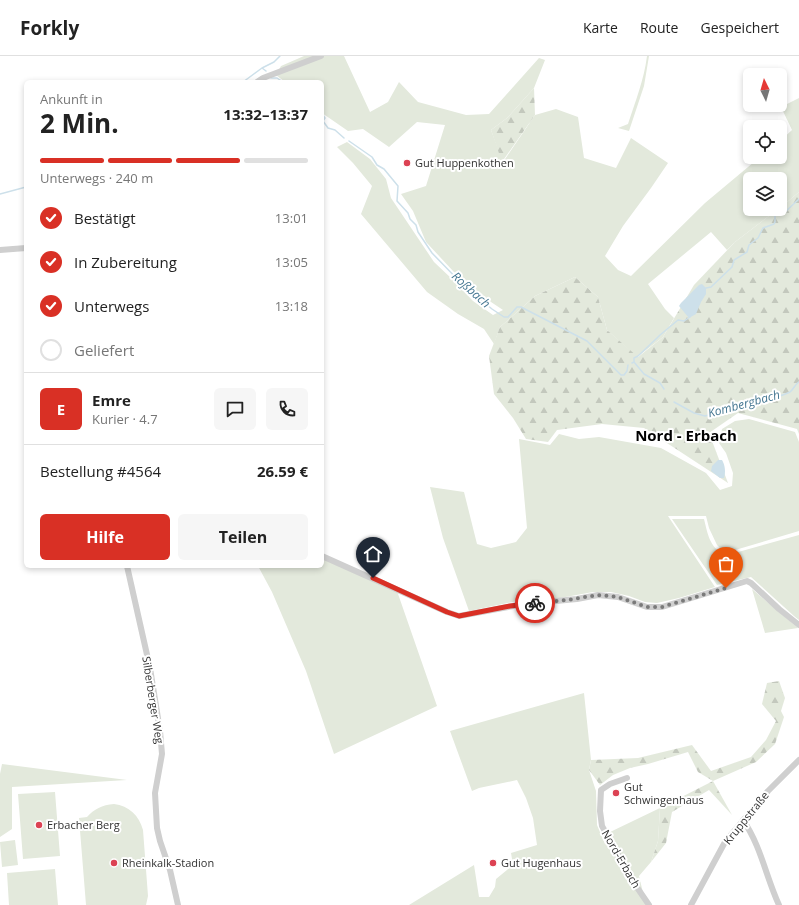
<!DOCTYPE html>
<html lang="de">
<meta charset="utf-8">
<style>
:root{--surface:#fff;--page:#f6f6f6;--text:#222;--muted:#767676;--line:#e0e0e0;--accent:#d93025}
body{margin:0;font-family:"Open Sans",sans-serif;background:var(--page);color:var(--text);height:100vh;display:flex;flex-direction:column;font-size:15px;white-space:nowrap}
*{box-sizing:border-box;margin:0}
p{font-size:13px;color:var(--muted)}
.icon{flex:none;width:22px;height:22px;fill:none;stroke:currentColor;stroke-width:2;stroke-linecap:round;stroke-linejoin:round}
.map{position:relative;flex:1;overflow:hidden}
.drawer{position:absolute;left:24px;top:24px;width:300px;height:488px;display:flex;flex-direction:column;background:var(--surface);border-radius:6px;box-shadow:0 2px 6px #0003}
.drawer>*{flex:none}
.needle{width:26px;rotate:355deg}
.fabs{position:absolute;left:743px;top:12px;display:grid;gap:8px}
.fabs a{display:grid;place-items:center;width:44px;height:44px;border-radius:6px;background:var(--surface);box-shadow:0 2px 6px #0003;font-size:20px}
.pin{position:absolute;display:grid;place-items:center;width:34px;height:34px;color:#fff;margin:-41px -17px;border-radius:50% 50% 50% 0;rotate:-45deg;box-shadow:0 0 4px #0007}
.pin .icon{rotate:45deg}
.courier{position:absolute;display:grid;place-items:center;width:40px;height:40px;margin:-20px;border:3px solid #d93025;border-radius:50%;background:#fff;color:#222;box-shadow:0 1px 5px #0007}
.summary em{font-style:normal;font-weight:700}
.summary div{display:flex;flex-direction:column-reverse}
.summary{display:flex;align-items:center;justify-content:space-between;height:68px;padding:0 16px}
h1{font-size:26px;font-weight:700;line-height:30px}
.bar{display:grid;grid-template-columns:repeat(4,1fr);gap:6px 4px;align-content:center;height:48px;padding:0 16px}
.bar i{height:5px;border-radius:3px;background:var(--line)}
.bar .current{background:var(--accent)}
.bar p{grid-column:span 4}
.line{display:flex;align-items:center;gap:10px;padding:0 16px;border-top:1px solid var(--line)}
.line div{flex:1}
.round{display:grid;place-items:center;flex:none;width:42px;height:42px;border-radius:6px;background:var(--page)}
ol{padding:0 16px;list-style:none}
li{display:flex;align-items:center;gap:12px;height:44px}
li p{margin-inline-start:auto}
li .icon{padding:4px;border-radius:50%;background:var(--accent);color:#fff;stroke-width:4}
li:last-child{color:var(--muted)}
li i{width:22px;height:22px;border:2px solid var(--line);border-radius:50%}
.action{display:flex;gap:8px;margin-top:auto;padding:8px 16px}
.action a{flex:1;height:46px;border-radius:6px;background:var(--accent);color:#fff;font-size:16px;font-weight:700;line-height:46px;text-align:center}
.action a+a{background:var(--page);color:var(--text)}
header{display:flex;align-items:center;gap:24px;box-sizing:border-box;height:56px;padding:0 20px;background:var(--surface);border-bottom:1px solid var(--line)}
header strong{font-size:19px}
nav{display:flex;gap:22px;margin-inline-start:auto;font-size:14px}
.map>svg:first-child{display:block}
.green{fill:#e3e9dc}
.forest{fill:url(#forest-firs)}
.water{fill:#cde0ea}
.lines{fill:none;stroke-linecap:round;stroke-linejoin:round}
.stream{stroke:#cde0ea;stroke-width:1.5}
.minor{stroke:#cfcfcf;stroke-width:6}
.done{stroke:#7a7a7a;stroke-width:4;stroke-dasharray:0 7.2}
.route{stroke:#d93025;stroke-width:5}
.poi-dot{fill:#dc4253;stroke:#fff;stroke-width:1.5}
.labels{text-anchor:middle;stroke-width:4;stroke-linejoin:round;paint-order:stroke}
.poi-label{font-size:11px;fill:#323232;stroke:#fff;text-anchor:start}
.street-label{font-size:11px;fill:#323232;stroke:#fff}
.water-label{font-size:12px;font-style:italic;fill:#447691;stroke:#fff}
.district-label{font-size:15px;font-weight:bold;fill:#000;stroke:#fff}
</style>
<header>
<strong>Forkly</strong>
<nav><a>Karte</a><a>Route</a><a>Gespeichert</a></nav>
</header>
<div class="map">
<svg width="799" height="849" viewBox="0 0 799 849">
<defs>
<pattern id="forest-firs" width="22" height="20" patternUnits="userSpaceOnUse"><rect width="22" height="20" fill="#e3e9dc"/><path d="M5 1l3.5 6h-7zM16 11l3.5 6h-7z" fill="#c3c8bd"/></pattern>
</defs>
<rect width="100%" height="100%" fill="#fff"/>
<path class="green" d="M304,0H344L370,56L388,46L399,26L418,46L466,59L489,58L539,2L545,4L534,32L507,62L491,74L503,106L535,59L556,53L578,61L584,102L616,112L631,82L668,107L651,132L623,170L605,200L618,214L631,220L705,147L760,101H780V85L792,74L781,51L799,42V136L780,152V123H750V153H778L735,186L727,194L711,176L648,228L665,253L674,262L663,281L637,301L607,274L598,241L575,221L535,240L500,271L494,288L484,273L458,258L427,236L361,158L372,130L353,107L337,91L347,86L370,103L386,123L391,142L434,206L452,223L473,245L493,259L503,254L479,238L453,215L426,186L413,155L401,138L426,130L445,69L417,66L389,91L363,73L348,75L322,57V26H285L276,19L281,10Z
M647,0H649L644,30L629,75L618,72L628,68C635,46 644,24 647,0Z
M749,363L795,376L799,386V475L725,497L717,489L709,472L706,460H668L715,531L679,542L657,547L645,546L629,540L611,536H593L560,542L533,543L517,545L469,555L443,482L430,431L464,436L477,488L491,492L516,486L527,472L519,383L550,389L559,378L579,383L599,381L661,392L706,417L720,434L732,430L733,417L726,397L719,387L722,373L735,365Z
M672,463H704C708,479 709,489 724,500L799,479V564L794,560L751,521L717,529Z
M322,501L397,535L437,650L334,698L306,615L272,536L258,510H322Z
M752,533L798,572L765,577Z
M584,637L591,704L589,714L596,735L597,769L605,788L608,777L660,752L658,785L651,806L639,820L646,849H409L474,809L479,841H489L495,831L496,823L513,809L511,797L537,789L533,762L526,742L517,724L479,732L472,735L450,675Z
M2,708L127,724L12,731V773L0,781V718Z
M55,736L60,800L23,803L18,738Z
M114,748C129,750 139,759 143,774L148,840L146,849H86L79,762L87,761C94,753 102,749 114,748Z
M15,784L18,809L2,811L0,786Z
M55,813L58,849H9L7,817Z"/>
<path class="forest" d="M534,32L535,59L502,106L491,74L507,62Z
M799,136V378L797,373L738,357L709,377L728,427L644,372L602,368L557,374L548,386L526,383L513,362L494,338L489,300L500,271L535,240L575,221L598,241L607,274L638,301L663,281L694,229L735,186L778,153H780V152Z
M779,625L785,642L781,655L784,661L775,688L756,706L713,725L732,759L709,734L672,756L666,787L651,806L658,785L660,752L713,725L698,716L688,696L648,708L630,712L613,719L600,729L589,714L591,704L638,702L692,689L711,715L751,701L766,684L776,665L762,648L767,627Z"/>
<path class="water" d="M702,228L706,232V238L701,246L696,258L689,262L679,250L681,247L699,229Z
M718,404H722C725,409 726,416 724,422H720L711,415L712,410Z"/>
<g class="lines">
<path class="stream" d="M262,12L266,15
M271,22H277L283,26
M243,26L262,12L274,6L280,0
M322,58L325,62L323,65L328,72L335,74L344,82
M349,85L372,101L377,109L384,113L398,130L397,145L408,157L410,163L416,169L418,176L432,197L465,231L492,253L504,261H508L517,251H521L587,285L621,319H624L627,315L628,309
M0,138L26,131
M705,233L706,232L711,231L732,211L734,204L747,196L749,189L758,182L763,172L774,168L775,166V159L785,156L799,143
M634,306L644,318L660,327L664,333
M632,307L634,306V302L638,300L657,282L660,279L678,264L684,265L690,261
M674,346L694,357L705,360L725,354L744,350L749,345H756L774,340C779,341 786,338 790,336C794,333 795,328 799,326"/>
<path class="minor" d="M257,26L263,22L321,0
M0,194L26,192
M322,500L447,556L459,560L524,548L577,543L598,539L618,541L647,551H662L747,525L751,527L779,553L799,569
M127,510L150,612L160,675L162,698L155,737L157,772L160,785L170,814L178,849
M627,722L610,728L601,734L600,755L602,770L636,830L649,849
M743,764C761,790 766,821 779,849
M691,849L725,786L768,735L799,704"/>
</g>
<g class="lines">
<path class="done" d="M535,547L567,544L598,539L618,541L647,551H662L726,532"/>
<path class="route" d="M373,522L447,556L459,560L510,550L535,547"/>
</g>
<g class="poi-dot">
<circle cx="407" cy="107" r="4"/>
<circle cx="616" cy="737" r="4"/>
<circle cx="39" cy="769" r="4"/>
<circle cx="114" cy="807" r="4"/>
<circle cx="493" cy="807" r="4"/>
</g>
<g class="labels">
<g class="poi-label">
<text x="415" y="111">Gut Huppenkothen</text>
<text x="624" y="735">Gut<tspan x="624" dy="13">Schwingenhaus</tspan></text>
<text x="47" y="773">Erbacher Berg</text>
<text x="122" y="811">Rheinkalk-Stadion</text>
<text x="501" y="811">Gut Hugenhaus</text>
</g>
<g class="street-label">
<text transform="translate(153 644) rotate(81)" y="4">Silberberger Weg</text>
<text transform="translate(746 762) rotate(-51)" y="4">Kruppstraße</text>
<text transform="translate(621 803) rotate(60)" y="4">Nord-Erbach</text>
</g>
<g class="water-label">
<text transform="translate(471 234) rotate(42)" y="4">Roßbach</text>
<text transform="translate(744 348) rotate(-15)" y="4">Kombergbach</text>
</g>
<g class="district-label">
<text x="686" y="385">Nord - Erbach</text>
</g>
</g>
</svg>
<div class="fabs">
<a><svg class="needle" viewBox="-14 -14 28 28"><path d="M0-13l5 13h-10z" fill="#e53935"/><path d="M0 13l5-13h-10z" fill="#767676"/></svg></a>
<a><svg class="icon" aria-label="locate" viewBox="0 0 24 24"><circle cx="12" cy="12" r="6"/><path d="M12 2v4M12 18v4M2 12h4M18 12h4"/></svg></a>
<a><svg class="icon" aria-label="layers" viewBox="0 0 24 24"><path d="M12 4l9 5-9 5-9-5zM3 14l9 5 9-5"/></svg></a>
</div>
<div class="pin" style="left:726px;top:532px;background:#ea580c"><svg class="icon" aria-label="bag" viewBox="0 0 24 24"><path d="M5 8h14l-1 12H6zM9 8a3 3 0 0 1 6 0"/></svg></div>
<div class="pin" style="left:373px;top:522px;background:#1f2937"><svg class="icon" aria-label="home" viewBox="0 0 24 24"><path d="M3 11l9-7 9 7M6 9v11h12V9"/></svg></div>
<div class="courier" style="left:535px;top:547px"><svg class="icon" aria-label="bike" viewBox="0 0 24 24"><circle cx="6" cy="16" r="4"/><circle cx="18" cy="16" r="4"/><path d="M6 16l4-8h5l3 8M10 8l3 8H6M13 5h3"/></svg></div>
<section class="drawer">
<div class="summary"><div><h1>2 Min.</h1><p>Ankunft in</p></div><em>13:32–13:37</em></div>
<div class="bar"><i class="current"></i><i class="current"></i><i class="current"></i><i></i><p>Unterwegs · 240 m</p></div>
<ol>
<li><svg class="icon" aria-label="check" viewBox="0 0 24 24"><path d="M5 12l5 5 9-10"/></svg>Bestätigt<p>13:01</p></li>
<li><svg class="icon" aria-label="check" viewBox="0 0 24 24"><path d="M5 12l5 5 9-10"/></svg>In Zubereitung<p>13:05</p></li>
<li><svg class="icon" aria-label="check" viewBox="0 0 24 24"><path d="M5 12l5 5 9-10"/></svg>Unterwegs<p>13:18</p></li>
<li><i></i>Geliefert</li>
</ol>
<div class="line" style="height:72px"><b class="round" style="background:var(--accent);color:#fff">E</b><div><b>Emre</b><p>Kurier · 4.7</p></div><a class="round"><svg class="icon" aria-label="chat" viewBox="0 0 24 24"><path d="M4 5h16v11H9l-5 4z"/></svg></a><a class="round"><svg class="icon" aria-label="phone" viewBox="0 0 24 24"><path d="M5 4h4l2 5-3 2q2 4 5 5l2-3 5 2v4C11 20 4 13 5 4z"/></svg></a></div>
<div class="line" style="height:52px"><div>Bestellung #4564</div><b>26.59 €</b></div>
<div class="action"><a>Hilfe</a><a>Teilen</a></div>
</section>
</div>
